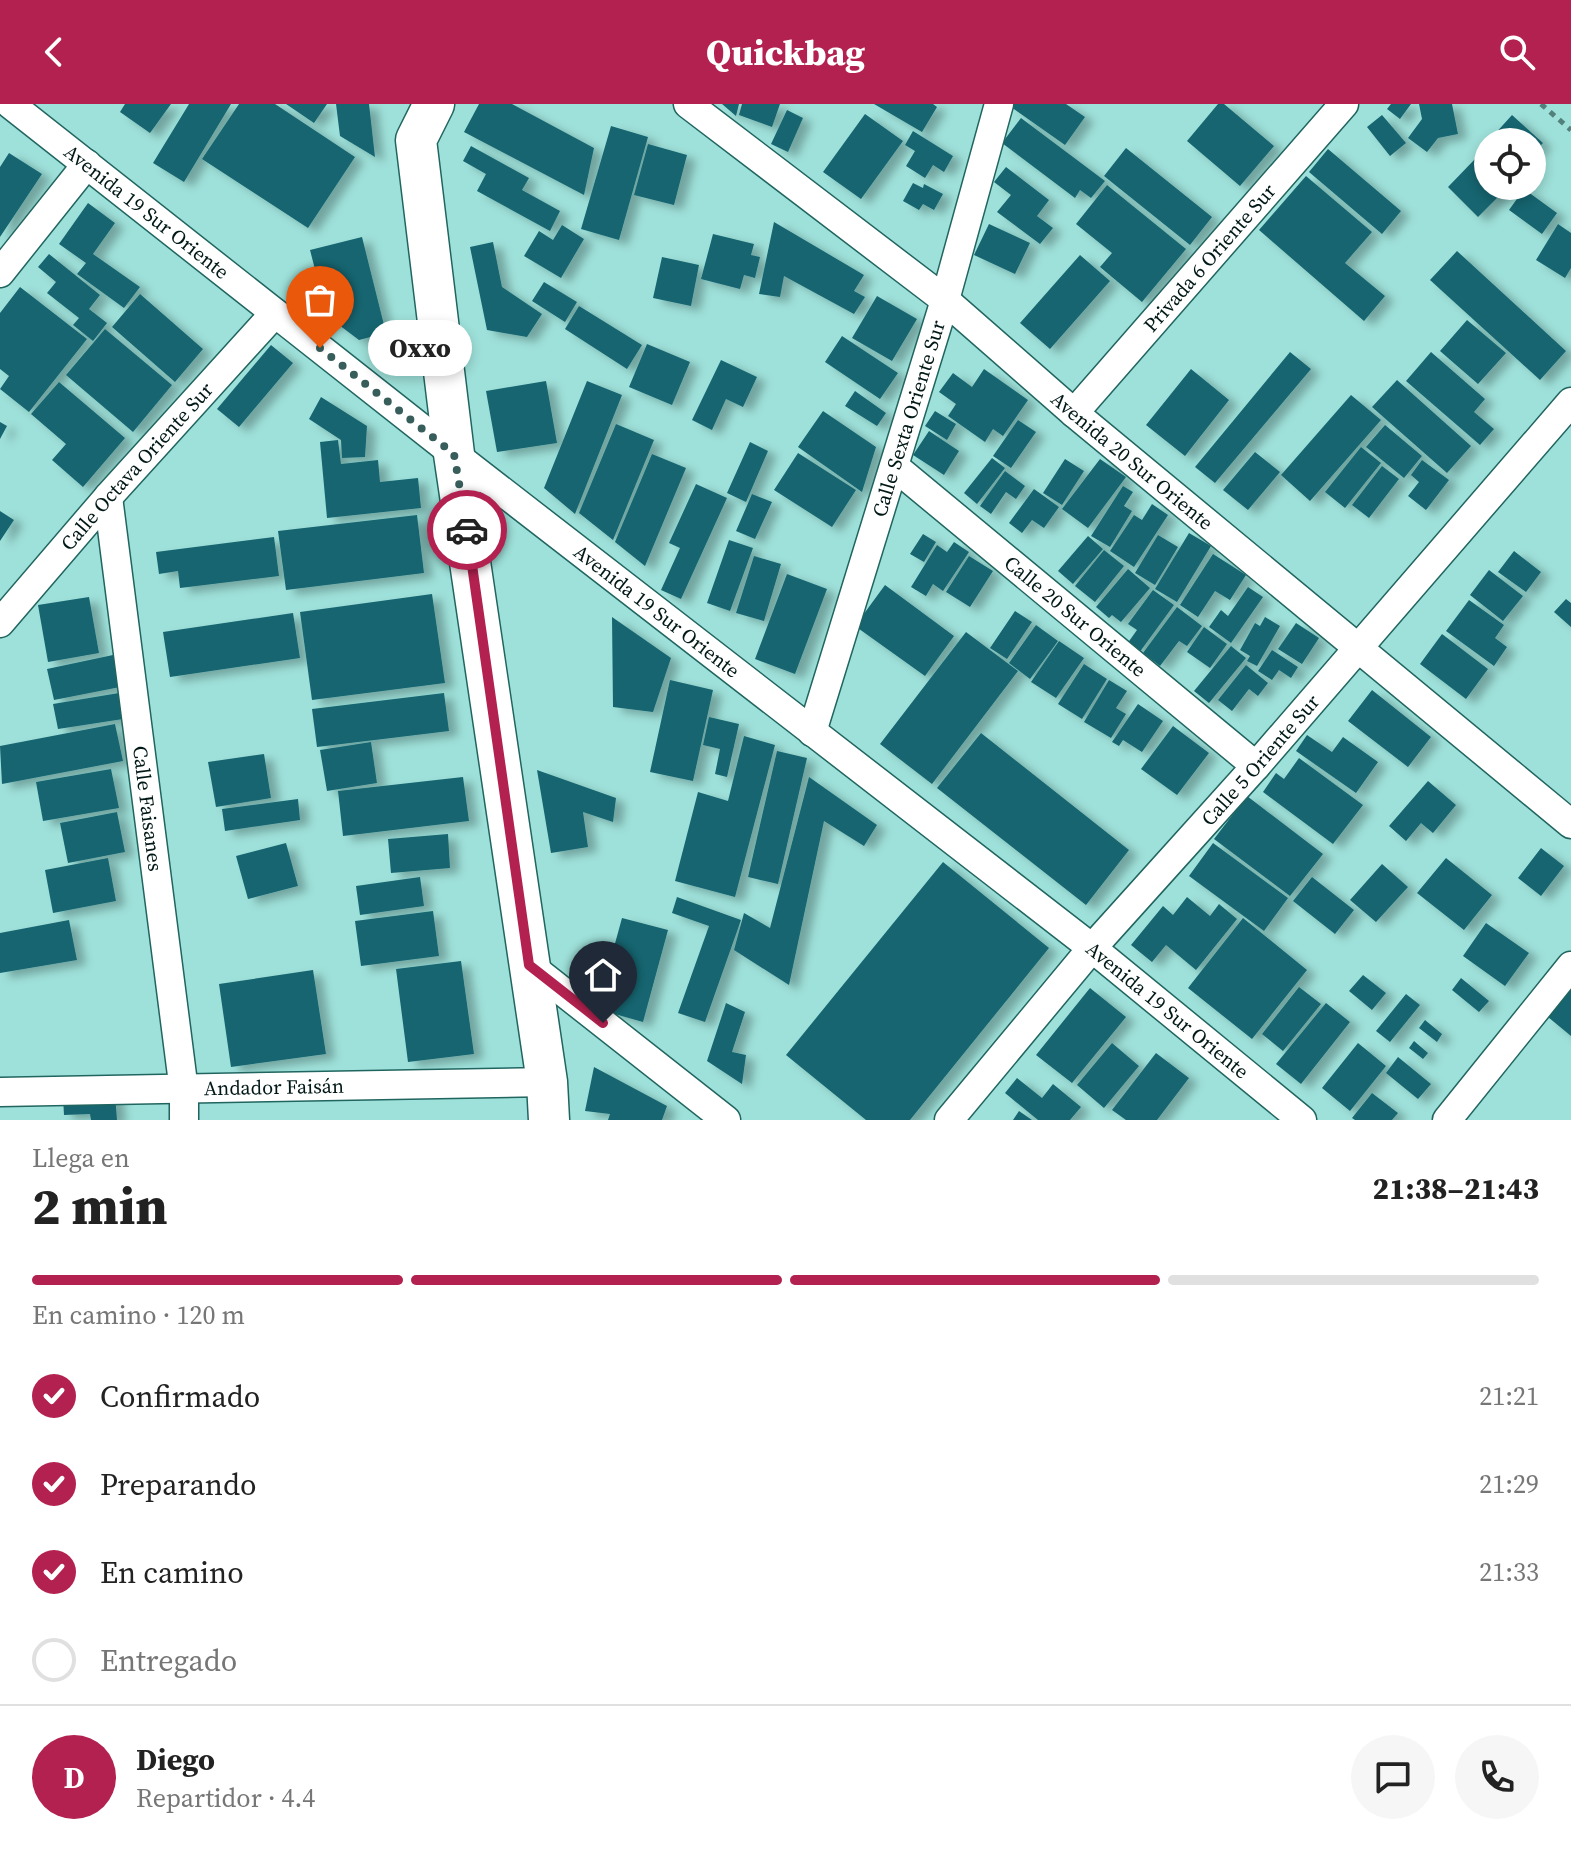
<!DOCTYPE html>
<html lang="es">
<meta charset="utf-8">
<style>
:root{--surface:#fff;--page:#f6f6f6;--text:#222;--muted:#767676;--line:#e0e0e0;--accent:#b2214f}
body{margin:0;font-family:"Source Serif 4",serif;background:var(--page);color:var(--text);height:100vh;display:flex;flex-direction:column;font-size:30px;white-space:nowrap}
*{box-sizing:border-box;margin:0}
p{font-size:26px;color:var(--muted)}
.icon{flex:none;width:44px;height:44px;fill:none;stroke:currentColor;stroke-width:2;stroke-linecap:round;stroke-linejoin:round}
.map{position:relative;height:1016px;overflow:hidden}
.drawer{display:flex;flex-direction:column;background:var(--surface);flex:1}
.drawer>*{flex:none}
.fabs{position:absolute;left:1474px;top:24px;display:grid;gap:16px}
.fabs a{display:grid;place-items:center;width:72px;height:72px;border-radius:50%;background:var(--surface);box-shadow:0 4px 12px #0003;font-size:40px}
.pin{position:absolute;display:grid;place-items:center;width:68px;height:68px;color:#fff;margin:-82px -34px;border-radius:50% 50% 50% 0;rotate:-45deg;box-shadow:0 0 8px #0007}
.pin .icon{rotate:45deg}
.courier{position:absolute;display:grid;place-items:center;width:80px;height:80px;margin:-40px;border:6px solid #b2214f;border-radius:50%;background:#fff;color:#222;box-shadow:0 2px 10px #0007}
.bubble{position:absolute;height:56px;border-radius:28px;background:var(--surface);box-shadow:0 4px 12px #0003;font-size:26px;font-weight:800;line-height:56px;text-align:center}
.overview em{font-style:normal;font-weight:800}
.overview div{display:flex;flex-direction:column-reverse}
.overview{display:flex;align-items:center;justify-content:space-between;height:136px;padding:0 32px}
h1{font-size:52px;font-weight:800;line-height:60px}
.bar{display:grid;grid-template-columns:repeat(4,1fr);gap:12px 8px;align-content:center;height:96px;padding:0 32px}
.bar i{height:10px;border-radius:6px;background:var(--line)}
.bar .selected{background:var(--accent)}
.bar p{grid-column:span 4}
.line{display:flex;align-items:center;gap:20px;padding:0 32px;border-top:2px solid var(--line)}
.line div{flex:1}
.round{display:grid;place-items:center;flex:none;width:84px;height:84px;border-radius:42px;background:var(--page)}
ol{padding:0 32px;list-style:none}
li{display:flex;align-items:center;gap:24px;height:88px}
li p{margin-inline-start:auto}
li .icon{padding:8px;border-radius:50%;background:var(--accent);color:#fff;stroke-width:4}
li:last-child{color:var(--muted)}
li i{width:44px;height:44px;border:4px solid var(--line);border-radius:50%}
header{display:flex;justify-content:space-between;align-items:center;height:104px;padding:0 32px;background:var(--accent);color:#fff;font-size:36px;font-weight:800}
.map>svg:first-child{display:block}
.building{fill:#176570;filter:url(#shadow)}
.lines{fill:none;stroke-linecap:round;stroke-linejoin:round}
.street-casing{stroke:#216560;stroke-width:31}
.secondary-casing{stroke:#216560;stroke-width:43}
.path{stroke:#52817c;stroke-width:5;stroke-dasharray:6 6;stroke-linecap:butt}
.street{stroke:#fff;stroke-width:28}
.secondary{stroke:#fff;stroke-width:40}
.done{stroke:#375e5b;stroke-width:8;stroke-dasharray:0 14.4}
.route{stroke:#b2214f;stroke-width:10}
.labels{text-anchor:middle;stroke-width:8;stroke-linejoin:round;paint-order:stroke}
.street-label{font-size:20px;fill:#001816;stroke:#9ee1da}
</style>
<header><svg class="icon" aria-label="back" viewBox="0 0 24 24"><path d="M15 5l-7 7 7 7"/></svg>Quickbag<svg class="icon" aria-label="search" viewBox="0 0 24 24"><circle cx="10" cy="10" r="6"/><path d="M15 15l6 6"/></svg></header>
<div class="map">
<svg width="1571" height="1016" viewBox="0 0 1571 1016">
<defs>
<filter id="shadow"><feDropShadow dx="9" dy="5" stdDeviation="4" flood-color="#0004"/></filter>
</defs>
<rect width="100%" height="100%" fill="#9ee1da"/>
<path class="building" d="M125,0H171L150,29L120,8Z
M189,0H231L184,78L153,59Z
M239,0H275L355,53L308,124L202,55Z
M286,0H327L314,19Z
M336,0H369L375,53L340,32Z
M479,0H512L594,44L584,91L464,28Z
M722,0H739L736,12Z
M742,0H780L772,23L739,11Z
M874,0H933L937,3L922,28Z
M1014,0H1066L1085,13L1065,41L1011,3Z
M1218,0H1224L1274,42L1240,82L1187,37Z
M1391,0H1411L1400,15L1387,5Z
M1419,0H1452L1458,30L1438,34L1427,48L1408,34L1422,15Z
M787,6L803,14L788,48L771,40Z
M865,10L903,37L861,95L823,68Z
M1382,11L1406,39L1390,52L1367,23Z
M1512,11L1543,39L1532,50V38H1488V46L1484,42Z
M1021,14L1105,77L1091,94L1080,86L1075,94L1002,39Z
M611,22L648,33L619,136L581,125Z
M913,27L953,52L944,68L933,61L925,74L906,62L915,47L905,41Z
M648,40L687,51L674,101L634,91Z
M471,42L529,74L522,86L560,107L550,127L477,87L486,70L463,57Z
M1126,44L1212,113L1190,141L1104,72Z
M1328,45L1401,107L1382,130L1309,68Z
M9,49L42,70L0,133V63Z
M1476,54L1488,65V82L1507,84L1478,113L1448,83Z
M1006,63L1049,96L1037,112L1053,124L1040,140L997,108L1011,91L994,78Z
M1306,72L1372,128L1345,159L1385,192L1364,217L1259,126Z
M913,79L923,84L924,80L943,90L934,106L923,100L919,106L903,97Z
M1107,81L1186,145L1142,198L1100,163L1112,149L1076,120Z
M1524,85L1557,109L1542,130L1509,106Z
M88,99L115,119L93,150L140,183L124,204L77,170L86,159L59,140Z
M774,118L864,171L854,187L865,193L854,210L784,172L780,193L759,190Z
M989,120L1030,139L1015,170L974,151Z
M1558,120L1571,129V164L1565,174L1536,156Z
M562,121L584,135L561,174L524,152L539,127L553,136Z
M713,130L754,140L751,151L760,153L755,174L744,171L740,185L701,175Z
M362,133L386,229L359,236L327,212L310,146Z
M493,138L502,183L542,210L527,233L487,226L470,143Z
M1457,147L1566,247L1540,276L1430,176Z
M49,150L100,191L89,205L107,219L93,237L73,221L79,214L47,189L56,178L38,163Z
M1080,151L1110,177L1050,245L1020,219Z
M662,153L699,161L691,202L653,194Z
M544,178L577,198L565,218L532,197Z
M20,183L87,235L29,308L0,285L9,272L0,265V209Z
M140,190L203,245L175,278L112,223Z
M877,192L917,215L892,257L852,234Z
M579,202L642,241L627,265L565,225Z
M1467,216L1506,249L1478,280L1440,247Z
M105,225L172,281L133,328L66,271Z
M842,232L898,269L880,295L825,258Z
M647,240L690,258L672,301L629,283Z
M271,241L293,259L239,323L217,305Z
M1290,248L1311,265L1215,379L1195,363Z
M1431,248L1485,295L1474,308L1494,325L1480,341L1406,277Z
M721,256L757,273L743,303L726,295L712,326L692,316Z
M984,265L1028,296L1003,332L993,325L985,338L948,312L956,300L939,288L953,269L972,283Z
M1191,265L1229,296L1185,352L1146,321Z
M1397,276L1471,342L1447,369L1372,303Z
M546,277L557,339L497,348L486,287Z
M587,277L622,291L575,410L544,384Z
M59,278L125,334L83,383L52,356L66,340L31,310Z
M855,287L886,309L877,322L845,302Z
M1351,291L1381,316L1310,397L1281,371Z
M321,293L367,322L365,353L342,354L341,336L309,315Z
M823,307L876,343L862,388L798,343Z
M935,307L956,320L947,336L925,322Z
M1018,316L1036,328L1011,364L993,352Z
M0,318L7,322L0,335Z
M616,320L654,336L613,436L579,409Z
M1385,321L1422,352L1404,374L1366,343Z
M929,327L959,347L944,371L913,351Z
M338,336L341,360L378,356L380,378L418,374L421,404L327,414L320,338Z
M750,338L768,347L746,398L727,389Z
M1361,343L1381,359L1345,404L1325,388Z
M1255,348L1280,368L1248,406L1223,386Z
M798,349L856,386L832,423L774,386Z
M652,350L686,364L645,462L615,438Z
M992,354L1005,364L977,400L964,389Z
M1065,355L1084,367L1062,401L1043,389Z
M1100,355L1126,373L1088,424L1062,405Z
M1422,356L1449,376L1426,406L1408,392L1419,378L1411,371Z
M1382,362L1399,375L1369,414L1352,401Z
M1005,367L1025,382L1016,395L1006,388L991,410L980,402Z
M696,380L727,394L681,495L661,486L680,444L669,439Z
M1123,382L1133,388L1124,402L1132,407L1110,443L1091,432Z
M1034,385L1059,403L1044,424L1032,416L1022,429L1009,419Z
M752,390L772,398L755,435L736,427Z
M1152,400L1168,411L1134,463L1110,447L1134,411L1142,416Z
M0,407L14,416L0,437Z
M417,411L424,469L286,486L278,427Z
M1189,429L1211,442L1177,498L1155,485Z
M923,430L936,438L924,458L910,450Z
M1158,431L1178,443L1155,481L1135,469Z
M1088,432L1103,445L1073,480L1058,467Z
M274,433L279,472L180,484L178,467L159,470L156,448Z
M729,436L753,444L730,507L707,499Z
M954,438L969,448L943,487L933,480L926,492L911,483L937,441L947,448Z
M1104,446L1124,462L1095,498L1075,482Z
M1514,447L1541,468L1526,488L1498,468Z
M1213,450L1246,471L1230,496L1215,487L1198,513L1180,501Z
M754,452L781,460L764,517L736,509Z
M969,452L993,467L970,503L946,488Z
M1128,465L1150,484L1121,518L1112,511L1109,514L1096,503Z
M1489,466L1523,492L1503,517L1470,491Z
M787,470L827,485L795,570L755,555Z
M885,481L954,532L925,572L855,522Z
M1248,483L1263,493L1231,539L1209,523L1221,506L1228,512Z
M1153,486L1174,501L1139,549L1127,540L1137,526L1128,520Z
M432,490L445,579L312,596L300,508Z
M89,493L99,549L48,558L38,501Z
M1566,495L1571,499V523L1554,508Z
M1469,496L1504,521L1495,534L1507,543L1494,562L1446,527Z
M1177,503L1202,522L1187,542L1179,537L1160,562L1143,549Z
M1015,507L1032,518L1007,555L990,544Z
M293,509L300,554L170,573L163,528Z
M612,513L671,554L653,608L613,603Z
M1265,513L1280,522L1257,562L1247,557L1250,552L1240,546L1255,519L1260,522Z
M1296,519L1319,534L1302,560L1278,545Z
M1036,521L1058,537L1030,575L1009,559Z
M1204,523L1227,540L1210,564L1187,548Z
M966,528L1018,567L932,680L880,640Z
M1442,530L1488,565L1466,595L1420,560Z
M1059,537L1084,554L1056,594L1031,578Z
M1231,542L1246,554L1209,599L1194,587Z
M1272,546L1298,563L1291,574L1279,566L1272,576L1258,567Z
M113,551L120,583L54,596L47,565Z
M1084,560L1107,575L1082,615L1058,600Z
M1246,561L1268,579L1258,592L1249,585L1232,607L1218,596Z
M670,576L713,586L693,677L650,668Z
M1109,576L1127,587L1116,604L1126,610L1111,634L1084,618Z
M1372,586L1431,633L1408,663L1348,617Z
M119,589L123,615L58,625L53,600Z
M444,589L449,627L317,643L312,605Z
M1138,600L1163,617L1142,648L1123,636L1119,642L1112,638Z
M709,613L739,620L727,673L715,670L720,645L703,641Z
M115,620L123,657L2,680L0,642Z
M1173,622L1209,649L1177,691L1141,665Z
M981,629L1129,746L1086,801L937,684Z
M1307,631L1332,648L1343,633L1378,658L1356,689L1296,647Z
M744,632L775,641L735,793L675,777L698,688L728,697Z
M371,638L377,679L327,687L320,646Z
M777,647L807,654L778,780L748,773Z
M264,650L271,694L216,703L208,658Z
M1299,654L1363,701L1333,740L1263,688L1276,669L1284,675Z
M111,665L119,704L43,717L36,678Z
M537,666L616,694L613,718L583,708L588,743L551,749Z
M463,673L469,717L343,732L338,687Z
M809,673L877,721L864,742L824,717L789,881L734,846L744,809L770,824Z
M1428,677L1456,701L1433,729L1421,719L1406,737L1389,722Z
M1247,692L1323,750L1290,792L1214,735Z
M298,695L300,716L225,727L222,705Z
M117,708L125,748L68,759L60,719Z
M448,730L450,764L391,769L388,735Z
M286,739L298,782L248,795L236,752Z
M1213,739L1288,794L1264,827L1189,772Z
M1541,744L1564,762L1541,792L1518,774Z
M108,754L116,797L53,809L45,766Z
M1446,754L1492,791L1464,826L1417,789Z
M943,758L1049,844L910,1016H866L786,951Z
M1382,760L1408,783L1376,818L1350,796Z
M420,773L424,802L360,811L356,782Z
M1312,773L1354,806L1335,830L1293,797Z
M677,793L741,816L705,918L678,909L709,822L672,809Z
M1187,793L1210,812L1219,800L1237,815L1196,866L1166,841L1152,858L1131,841L1163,802L1173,811Z
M433,807L439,852L361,862L355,817Z
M622,814L668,826L643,918L597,905Z
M1243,814L1307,866L1252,935L1188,884Z
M69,816L77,856L0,869V829Z
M1486,819L1529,849L1505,882L1463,852Z
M461,857L474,950L408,958L396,865Z
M313,866L326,950L231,963L219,880Z
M1363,871L1386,889L1372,906L1349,887Z
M1461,874L1489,897L1479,908L1452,886Z
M1299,883L1321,900L1283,947L1262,930Z
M1090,884L1126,913L1072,979L1036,951Z
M1571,884V932L1548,913Z
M1406,890L1420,901L1390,938L1376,927Z
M726,899L745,908L732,948L746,951L742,980L707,957Z
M1326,899L1350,918L1301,980L1276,960Z
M1425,916L1442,930L1437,938L1419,924Z
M1414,937L1428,949L1423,955L1409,944Z
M1112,939L1139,962L1104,1004L1077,981Z
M1358,939L1386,962L1350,1007L1322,984Z
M1156,949L1189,974L1157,1016H1126L1112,1006Z
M1398,953L1431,980L1418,995L1386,969Z
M594,963L667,1002L662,1016H608L610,1010L585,1007Z
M1017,974L1042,994L1053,980L1081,1003L1070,1016H1038L1005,989Z
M1372,989L1398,1009L1392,1016H1355L1352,1014Z
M115,990L117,1016H91L90,1010L64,1011L63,993Z
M1019,1007L1032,1016H1013Z"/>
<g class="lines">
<g class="street-casing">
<g id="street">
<path id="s1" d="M10,0L454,350L1092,844L1302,1016"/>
<path id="s2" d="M688,0L945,196L1074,309L1571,720"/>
<path d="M0,169L87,60"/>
<path id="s3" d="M1074,309L1344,0"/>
<path id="s4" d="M895,363L1256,662"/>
<path id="s5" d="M108,393L184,987V1016"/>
<path id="s6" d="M0,519L108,393L275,209"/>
<path id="s7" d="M812,628L945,196L999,0"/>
<path d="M529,861L726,1016"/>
<path id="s8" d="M0,988L547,978"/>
<path id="s9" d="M949,1016L1092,844L1256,662L1571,298"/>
<path d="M1447,1016L1571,862"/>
</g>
</g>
<g class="secondary-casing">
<path id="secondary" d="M434,0L416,36L454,350L547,978L549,1016"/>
</g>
<path class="path" d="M1541,0L1571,26"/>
<use href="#street" class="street"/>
<use href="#secondary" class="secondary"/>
</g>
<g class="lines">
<path class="done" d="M320,244L454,350L467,426"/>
<path class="route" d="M467,426L529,861L603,919"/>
</g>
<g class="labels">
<g class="street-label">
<text dy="7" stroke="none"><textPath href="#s1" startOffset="174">Avenida 19 Sur Oriente</textPath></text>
<text dy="7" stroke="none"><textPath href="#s3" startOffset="206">Privada 6 Oriente Sur</textPath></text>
<text dy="7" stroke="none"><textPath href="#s7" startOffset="328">Calle Sexta Oriente Sur</textPath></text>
<text dy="7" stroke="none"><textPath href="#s2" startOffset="570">Avenida 20 Sur Oriente</textPath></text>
<text dy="7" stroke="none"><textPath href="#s6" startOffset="208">Calle Octava Oriente Sur</textPath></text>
<text dy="7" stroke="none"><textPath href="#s1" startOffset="822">Avenida 19 Sur Oriente</textPath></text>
<text dy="7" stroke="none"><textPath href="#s4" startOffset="234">Calle 20 Sur Oriente</textPath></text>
<text dy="7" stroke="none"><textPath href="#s9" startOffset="476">Calle 5 Oriente Sur</textPath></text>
<text dy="7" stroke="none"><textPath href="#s5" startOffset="314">Calle Faisanes</textPath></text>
<text dy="7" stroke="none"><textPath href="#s1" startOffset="1470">Avenida 19 Sur Oriente</textPath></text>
<text dy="7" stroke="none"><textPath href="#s8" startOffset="274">Andador Faisán</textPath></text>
</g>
</g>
</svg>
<div class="fabs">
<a><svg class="icon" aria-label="locate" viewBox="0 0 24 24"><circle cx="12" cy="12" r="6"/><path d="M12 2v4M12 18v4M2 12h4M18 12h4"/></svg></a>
</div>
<div class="pin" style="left:320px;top:244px;background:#ea580c"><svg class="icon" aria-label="bag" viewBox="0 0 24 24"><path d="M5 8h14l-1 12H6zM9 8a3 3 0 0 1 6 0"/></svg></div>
<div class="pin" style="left:603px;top:919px;background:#1f2937"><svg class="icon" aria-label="home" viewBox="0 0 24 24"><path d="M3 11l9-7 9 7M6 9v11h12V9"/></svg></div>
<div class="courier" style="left:467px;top:426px"><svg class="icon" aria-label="car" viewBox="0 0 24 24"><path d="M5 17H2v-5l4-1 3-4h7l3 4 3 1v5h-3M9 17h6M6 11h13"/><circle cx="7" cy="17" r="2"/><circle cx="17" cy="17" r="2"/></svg></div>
<div class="bubble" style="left:368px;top:216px;width:104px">Oxxo</div>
</div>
<section class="drawer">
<div class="overview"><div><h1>2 min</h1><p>Llega en</p></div><em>21:38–21:43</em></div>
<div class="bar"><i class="selected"></i><i class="selected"></i><i class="selected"></i><i></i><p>En camino · 120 m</p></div>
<ol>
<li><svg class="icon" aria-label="check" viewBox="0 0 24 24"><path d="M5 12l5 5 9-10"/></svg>Confirmado<p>21:21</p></li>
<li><svg class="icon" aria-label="check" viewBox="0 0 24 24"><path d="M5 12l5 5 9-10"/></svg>Preparando<p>21:29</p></li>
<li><svg class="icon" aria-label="check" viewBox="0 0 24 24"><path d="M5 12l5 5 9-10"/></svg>En camino<p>21:33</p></li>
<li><i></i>Entregado</li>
</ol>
<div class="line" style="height:144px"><b class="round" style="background:var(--accent);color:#fff">D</b><div><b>Diego</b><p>Repartidor · 4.4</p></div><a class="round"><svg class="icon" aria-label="chat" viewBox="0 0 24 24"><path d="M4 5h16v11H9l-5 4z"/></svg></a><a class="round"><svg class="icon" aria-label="phone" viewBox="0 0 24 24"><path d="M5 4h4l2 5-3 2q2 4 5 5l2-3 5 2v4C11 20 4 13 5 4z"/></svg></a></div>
</section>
